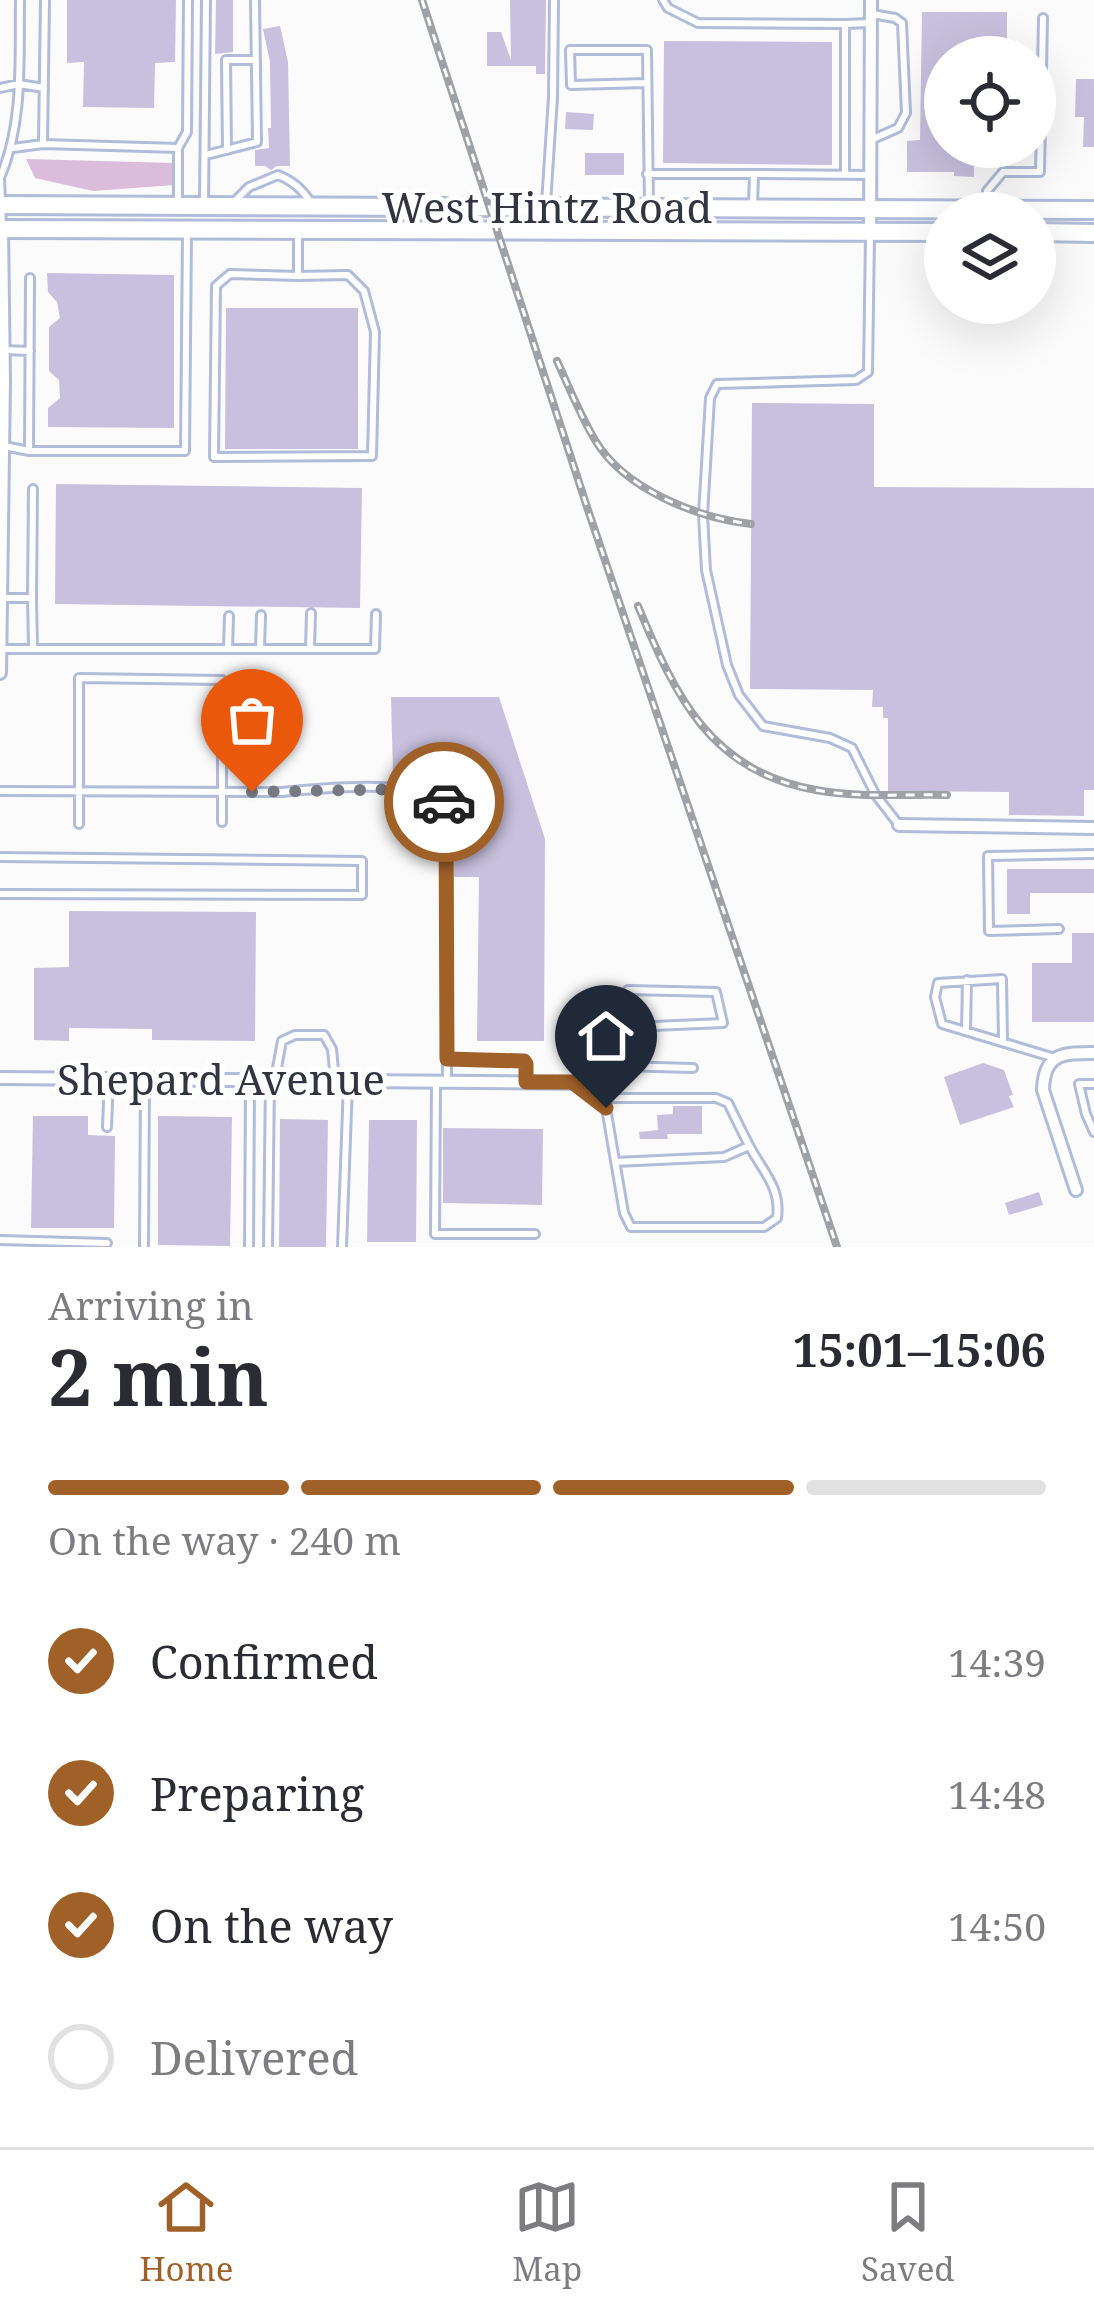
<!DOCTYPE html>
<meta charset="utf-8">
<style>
:root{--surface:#fff;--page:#f7f7f7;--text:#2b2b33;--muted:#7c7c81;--line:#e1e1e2;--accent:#a06128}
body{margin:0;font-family:"Noto Serif",serif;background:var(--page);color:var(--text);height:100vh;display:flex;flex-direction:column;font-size:45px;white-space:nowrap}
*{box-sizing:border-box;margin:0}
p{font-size:39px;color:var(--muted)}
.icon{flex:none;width:66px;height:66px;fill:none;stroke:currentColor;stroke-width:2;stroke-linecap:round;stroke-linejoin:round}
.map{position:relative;height:1247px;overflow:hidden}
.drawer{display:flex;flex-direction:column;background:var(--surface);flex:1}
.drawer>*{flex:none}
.tools{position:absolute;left:924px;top:36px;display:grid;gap:24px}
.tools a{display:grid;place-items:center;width:132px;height:132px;border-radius:50%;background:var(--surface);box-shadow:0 12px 48px #0002;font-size:60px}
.pin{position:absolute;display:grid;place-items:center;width:102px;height:102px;color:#fff;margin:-123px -51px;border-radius:50% 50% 50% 0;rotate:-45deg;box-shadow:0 0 12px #0007}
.pin .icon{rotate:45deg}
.courier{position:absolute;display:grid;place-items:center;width:120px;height:120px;margin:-60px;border:9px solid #a06128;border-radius:50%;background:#fff;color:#222;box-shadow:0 3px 15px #0007}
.overview em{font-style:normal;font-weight:700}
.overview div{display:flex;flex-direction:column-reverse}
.overview{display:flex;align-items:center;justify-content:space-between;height:204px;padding:0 48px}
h1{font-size:78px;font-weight:700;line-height:90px}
.bar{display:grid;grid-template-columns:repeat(4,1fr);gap:18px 12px;align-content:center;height:144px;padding:0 48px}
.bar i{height:15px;border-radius:9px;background:var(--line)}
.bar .active{background:var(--accent)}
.bar p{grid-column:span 4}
ol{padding:0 48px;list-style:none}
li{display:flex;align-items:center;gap:36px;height:132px}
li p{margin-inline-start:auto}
li .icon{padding:12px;border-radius:50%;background:var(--accent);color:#fff;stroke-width:4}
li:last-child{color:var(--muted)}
li i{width:66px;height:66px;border:6px solid var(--line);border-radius:50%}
.tabs{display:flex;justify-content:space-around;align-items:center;height:168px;border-top:3px solid var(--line);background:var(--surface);font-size:33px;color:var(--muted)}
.tabs a{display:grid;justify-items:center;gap:6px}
.tabs .active{color:var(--accent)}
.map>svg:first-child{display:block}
.forest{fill:#dcbcdb}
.building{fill:#c8c0de}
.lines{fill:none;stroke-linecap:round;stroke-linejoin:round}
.service-casing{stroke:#b0bcd9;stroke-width:12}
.minor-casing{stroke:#b0bcd9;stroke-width:16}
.secondary-casing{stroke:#b0bcd9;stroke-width:22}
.service{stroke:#fff;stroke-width:6}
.minor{stroke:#fff;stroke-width:10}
.secondary{stroke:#fff;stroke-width:16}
.rail-casing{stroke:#9ea1a6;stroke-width:8}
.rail{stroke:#fff;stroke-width:3;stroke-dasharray:9;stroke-linecap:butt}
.done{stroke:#777a82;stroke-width:12;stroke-dasharray:0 21.6}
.route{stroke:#a06128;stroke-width:15}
.labels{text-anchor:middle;stroke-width:10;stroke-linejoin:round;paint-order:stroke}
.street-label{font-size:42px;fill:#303541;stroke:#fff}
</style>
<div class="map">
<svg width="1094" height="1247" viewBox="0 0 1094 1247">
<rect width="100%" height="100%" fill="#fbfbfb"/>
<path class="forest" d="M26,159L174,163L175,185L93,191L35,178Z"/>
<path class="building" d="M67,0H176L175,62L155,63L154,108L83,107L84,62L67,63Z
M216,0H233V52L215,54Z
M510,0H546L545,74H536V66H487V32H501L511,60Z
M922,12H1007V57H945V147H974V177L954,176V172H907V141L920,140Z
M280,26L288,62L290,166H277L271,170L265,166H255V150L269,148L268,128H271L270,62L263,29Z
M664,41L832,42V165L663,163Z
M1076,79H1094V147H1083L1084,117H1075Z
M566,112L594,114L593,130L565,129Z
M585,153H624V175H585Z
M47,273L174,275V428L48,427V408L60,398L59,380L49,371V327L60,318L57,302L48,292Z
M226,308H358V449H225Z
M752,403L874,404V487L1094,488V790H1084V816L1009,815V792L888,791V718H883V707H872L873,690L750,689Z
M56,484L362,488L360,608L55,604Z
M391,697H499L545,839L544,1041H477L479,877H454L453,774H393Z
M1007,869H1094V893H1030V914H1007Z
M69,911L256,912L255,1041L152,1040V1029L69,1028V1041L34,1040V968L69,967Z
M1072,933H1094V1022H1032V963H1072Z
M983,1063L1004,1070L1013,1095L1009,1096L1014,1107L960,1125L944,1077Z
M673,1106H702V1134H667L668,1139H640L639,1132L658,1130L657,1115L673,1114Z
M33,1116H88V1135L115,1136L114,1228H31Z
M158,1116L232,1117L230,1246L158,1245Z
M280,1119L328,1120L326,1247H279Z
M369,1120H417L416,1242H367Z
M443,1128L543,1129L542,1205L443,1203Z
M1039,1192L1043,1205L1009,1215L1005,1203Z"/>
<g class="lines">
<g class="service-casing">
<path id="service" d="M45,0L43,144L178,148V202
M663,0L668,8L698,23L845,24V175
M872,14L895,18L902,23L906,113L898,128L873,139
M845,24L870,23
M647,83L571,85L570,50H647L649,205
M0,88L19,84L44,88
M13,148L43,144
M178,148L187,132L188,0
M227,150L226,60H256
M206,155L257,142L255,0
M647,174H754L753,206
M754,174L870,175
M0,177L2,227
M0,178C24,122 19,60 20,0
M236,200L249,187L278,175C293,181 302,189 311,203
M204,202L206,0
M546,204L553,97L554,0
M986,206L987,191L1003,172H1040L1043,18
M870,235L868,372L856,380L717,384L710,398L703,515L706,570L727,665L739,695L763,726L830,738L852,748L875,794L899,825
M298,276L348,275L364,291L375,332L372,456L214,457L216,286L230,274L298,276V232
M30,278L29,451H185L187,233
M3,350L30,351
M4,446L29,451
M1,598H32L33,489
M32,598L33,648
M0,649H375L376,614
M228,649L229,616
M260,649L261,615
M310,649L311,613
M0,791L282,792C322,788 407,780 442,798L446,810L447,1081
M79,824V678L222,680V822
M0,857L362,861V895L0,894
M1059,929L989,931L988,856L1094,854
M966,1031L967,980
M1003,1042L1002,979L938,983L935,997L942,1024L1055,1058
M447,1059L524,1061L526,1064V1082
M617,1066L630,1040V1027L723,1023L716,992L628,990
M436,1081L435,1234H535
M586,1083L617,1066L693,1068
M575,1084L606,1108L624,1213L631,1227H764L777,1218C781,1187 763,1172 750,1147C742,1132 735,1117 728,1103L716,1098H595
M1094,1084H1079L1086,1114L1094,1132
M107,1127L109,1079
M615,1162L724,1157L749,1146
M0,1240L107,1243
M144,1247L145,1079
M249,1247L250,1083
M268,1247L270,1080L277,1068L282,1041L295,1035H324L332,1049L335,1081
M342,1247L348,1083"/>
</g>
<g class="minor-casing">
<path id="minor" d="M870,231L871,0
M0,673L4,381L2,229
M899,825L1094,828
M0,1078L586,1083
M1076,1190L1043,1090C1044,1053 1063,1053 1094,1053"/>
</g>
<g class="secondary-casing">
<path id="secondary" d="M0,205L1094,210
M0,229L945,232
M1035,232L1094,233"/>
</g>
<use href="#service" class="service"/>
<use href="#minor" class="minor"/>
<use href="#secondary" class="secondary"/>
<g class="rail-casing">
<path id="rail" d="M422,0L588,510L837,1247
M557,361C569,387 580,415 595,440C624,489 697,518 751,524
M638,606C675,695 710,772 816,790C858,798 904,794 947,795"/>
</g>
<use href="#rail" class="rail"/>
</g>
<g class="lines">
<path class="done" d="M252,792L411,789L431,793L442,798L444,802"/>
<path class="route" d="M444,802L446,810L447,1059L524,1061L526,1064V1082H572L606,1108"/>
</g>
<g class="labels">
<g class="street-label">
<text x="547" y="223">West Hintz Road</text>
<text x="221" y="1095">Shepard Avenue</text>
</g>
</g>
</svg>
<div class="tools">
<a><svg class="icon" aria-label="locate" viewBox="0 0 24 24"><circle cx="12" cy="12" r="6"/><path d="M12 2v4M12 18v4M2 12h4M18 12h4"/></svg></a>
<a><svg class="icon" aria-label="layers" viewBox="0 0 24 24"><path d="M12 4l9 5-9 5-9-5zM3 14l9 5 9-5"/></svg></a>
</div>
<div class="pin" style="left:252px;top:792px;background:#ea580c"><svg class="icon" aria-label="bag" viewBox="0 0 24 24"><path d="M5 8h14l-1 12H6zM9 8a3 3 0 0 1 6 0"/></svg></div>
<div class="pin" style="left:606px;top:1108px;background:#1f2937"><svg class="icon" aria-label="home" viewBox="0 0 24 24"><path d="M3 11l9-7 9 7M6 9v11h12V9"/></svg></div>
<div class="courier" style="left:444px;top:802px"><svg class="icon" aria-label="car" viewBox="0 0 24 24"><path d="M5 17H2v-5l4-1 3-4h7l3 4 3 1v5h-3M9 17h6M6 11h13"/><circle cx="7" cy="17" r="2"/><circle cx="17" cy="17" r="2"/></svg></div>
</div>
<section class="drawer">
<div class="overview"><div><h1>2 min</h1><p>Arriving in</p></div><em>15:01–15:06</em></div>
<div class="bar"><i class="active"></i><i class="active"></i><i class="active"></i><i></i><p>On the way · 240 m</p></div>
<ol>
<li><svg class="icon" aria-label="check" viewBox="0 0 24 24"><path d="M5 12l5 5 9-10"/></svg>Confirmed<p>14:39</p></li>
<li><svg class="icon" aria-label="check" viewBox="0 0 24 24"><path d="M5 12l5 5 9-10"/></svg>Preparing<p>14:48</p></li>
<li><svg class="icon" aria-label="check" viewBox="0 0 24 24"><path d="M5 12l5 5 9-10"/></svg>On the way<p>14:50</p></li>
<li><i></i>Delivered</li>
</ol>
</section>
<nav class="tabs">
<a class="active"><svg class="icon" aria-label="home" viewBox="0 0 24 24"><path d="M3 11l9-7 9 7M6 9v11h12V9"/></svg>Home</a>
<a><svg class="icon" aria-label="map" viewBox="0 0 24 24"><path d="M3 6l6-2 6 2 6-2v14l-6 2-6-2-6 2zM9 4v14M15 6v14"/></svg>Map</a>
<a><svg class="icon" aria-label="saved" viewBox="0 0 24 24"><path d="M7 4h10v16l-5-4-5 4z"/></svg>Saved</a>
</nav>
